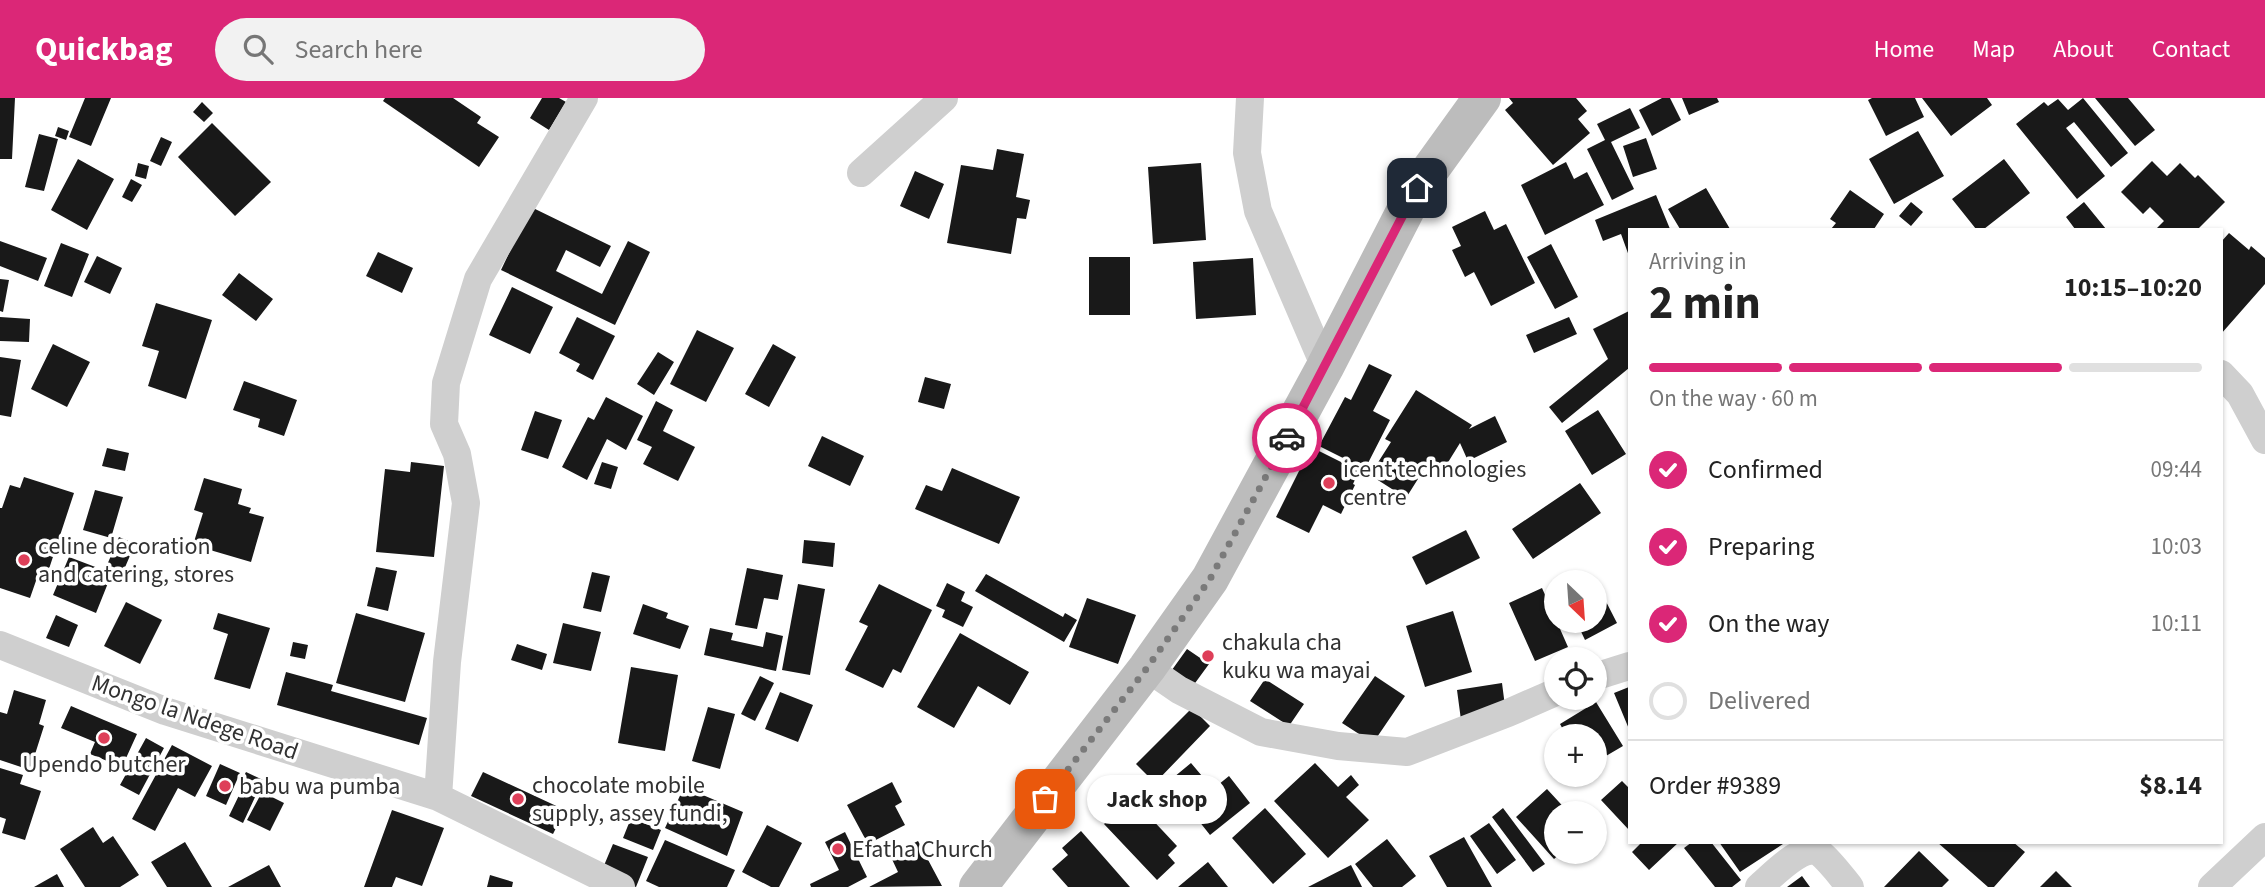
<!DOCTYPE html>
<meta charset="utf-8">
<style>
:root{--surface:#fff;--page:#f2f2f2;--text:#222;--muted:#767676;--line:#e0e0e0;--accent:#db2777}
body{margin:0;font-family:"Source Sans 3",sans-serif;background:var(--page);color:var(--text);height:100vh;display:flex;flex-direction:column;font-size:26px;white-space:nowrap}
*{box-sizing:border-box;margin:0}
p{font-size:23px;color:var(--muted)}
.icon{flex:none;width:38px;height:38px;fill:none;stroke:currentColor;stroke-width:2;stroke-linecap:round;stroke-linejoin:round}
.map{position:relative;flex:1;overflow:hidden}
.sheet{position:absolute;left:1628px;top:130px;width:595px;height:616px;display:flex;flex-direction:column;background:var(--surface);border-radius:0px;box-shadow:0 2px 5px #0004}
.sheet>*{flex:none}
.needle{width:46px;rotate:155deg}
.controls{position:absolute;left:1544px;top:472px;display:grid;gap:14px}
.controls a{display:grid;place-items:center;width:63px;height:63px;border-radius:50%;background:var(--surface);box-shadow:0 2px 5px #0004;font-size:35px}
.pin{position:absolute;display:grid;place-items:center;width:60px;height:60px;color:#fff;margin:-30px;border-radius:14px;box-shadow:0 4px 10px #0006}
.courier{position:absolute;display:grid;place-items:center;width:70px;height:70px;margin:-35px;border:5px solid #db2777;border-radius:50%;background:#fff;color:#222;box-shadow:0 2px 9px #0007}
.bubble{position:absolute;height:49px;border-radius:24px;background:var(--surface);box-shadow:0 2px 5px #0004;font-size:23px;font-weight:700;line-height:49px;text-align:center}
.summary em{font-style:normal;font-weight:700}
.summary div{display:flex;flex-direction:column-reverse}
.summary{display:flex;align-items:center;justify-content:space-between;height:119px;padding:0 21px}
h1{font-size:46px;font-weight:700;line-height:52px}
.bar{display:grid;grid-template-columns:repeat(4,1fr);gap:10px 7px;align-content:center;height:84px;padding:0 21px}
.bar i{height:9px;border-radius:5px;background:var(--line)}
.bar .current{background:var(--accent)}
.bar p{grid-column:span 4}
.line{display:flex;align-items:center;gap:18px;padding:0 21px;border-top:2px solid var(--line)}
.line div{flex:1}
ol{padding:0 21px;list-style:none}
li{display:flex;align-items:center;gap:21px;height:77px}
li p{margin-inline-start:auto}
li .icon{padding:7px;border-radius:50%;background:var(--accent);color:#fff;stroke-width:4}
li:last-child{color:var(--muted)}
li i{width:38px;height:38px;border:4px solid var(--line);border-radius:50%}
header{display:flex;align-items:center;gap:42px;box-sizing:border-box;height:98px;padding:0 35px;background:var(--accent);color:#fff}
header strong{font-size:33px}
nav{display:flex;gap:38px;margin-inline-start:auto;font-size:24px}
.search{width:490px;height:63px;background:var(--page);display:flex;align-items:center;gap:18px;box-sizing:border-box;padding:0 24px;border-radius:38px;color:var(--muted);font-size:26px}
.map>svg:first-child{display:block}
.building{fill:#191919}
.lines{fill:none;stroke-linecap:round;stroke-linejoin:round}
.street{stroke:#cfcfcf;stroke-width:28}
.secondary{stroke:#bcbcbc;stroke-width:38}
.done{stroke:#7a7a7a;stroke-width:7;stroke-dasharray:0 12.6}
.route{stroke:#db2777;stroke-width:9}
.poi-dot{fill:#de3f59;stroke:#fff;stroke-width:2.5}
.labels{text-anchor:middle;stroke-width:7;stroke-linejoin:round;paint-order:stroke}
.poi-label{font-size:24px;fill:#323232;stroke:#fff;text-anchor:start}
.street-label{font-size:24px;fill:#323232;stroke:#fff}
</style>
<header>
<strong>Quickbag</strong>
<div class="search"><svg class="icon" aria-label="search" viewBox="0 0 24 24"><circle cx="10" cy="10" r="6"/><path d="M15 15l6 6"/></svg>Search here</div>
<nav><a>Home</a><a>Map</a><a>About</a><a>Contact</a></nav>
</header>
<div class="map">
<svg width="2265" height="789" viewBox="0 0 2265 789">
<rect width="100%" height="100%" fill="#fff"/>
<path class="building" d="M0,0H15L12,61H0Z
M85,0H111L91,48L69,39Z
M385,0H453L481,19L477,25L499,39L479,69L383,3Z
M542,0H559L566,4L549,32L530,20Z
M1509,0H1576L1587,13L1578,21L1590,35L1553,67L1505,12L1513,5Z
M1662,0H1670L1681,22L1652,38L1639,12Z
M1682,0H1717L1719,4L1689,17Z
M1872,0H1915L1924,19L1886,38L1868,2Z
M1922,0H1987L1992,7L1951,38Z
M2083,0L2128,55L2111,69L2074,24L2066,30L2105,78L2077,101L2016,26L2044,4L2048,8L2058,1L2068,12Z
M2095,0H2128L2155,32L2135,48Z
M202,4L213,15L204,24L193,14Z
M1630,10L1640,30L1611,44L1634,91L1612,102L1587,51L1605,42L1597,26Z
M212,25L271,84L235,118L178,59Z
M58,29L69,33L66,42L55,38Z
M1918,33L1944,78L1894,106L1869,61Z
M39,36L58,41L44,93L25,89Z
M161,39L172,44L161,68L150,63Z
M1646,40L1657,71L1633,79L1623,48Z
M997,51L1024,56L1016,99L1030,102L1026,121L1017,120L1011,156L947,145L961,67L993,72Z
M78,61L114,81L87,132L51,112Z
M2004,61L2030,95L1984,131H1976L1952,101Z
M2152,63L2167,78L2180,65L2195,80L2198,77L2225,104L2198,131H2156L2164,123L2150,109L2143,116L2121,94Z
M1566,64L1574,81L1587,74L1604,107L1545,137L1521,87Z
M138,65L149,68L146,81L135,78Z
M1201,65L1206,142L1153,146L1148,69Z
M915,73L944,86L929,121L900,108Z
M131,81L142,87L132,104L122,99Z
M1706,90L1730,131H1680L1668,111Z
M1850,92L1884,116L1874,131H1831L1836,125L1830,121Z
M1656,97L1670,131H1629V158L1621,136L1603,143L1595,122Z
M1911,104L1923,114L1911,128L1899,118Z
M2084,104L2106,131H2075L2066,119Z
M531,109L611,148L600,169L566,152L556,173L602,196L628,143L650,154L615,227L501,172Z
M1485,113L1494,132L1506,126L1535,185L1491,208L1474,174L1465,179L1452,152L1461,148L1452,129Z
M2229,135L2249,152L2251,148L2265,160V186L2221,236V144Z
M0,143L47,160L38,183L0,168Z
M61,145L89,156L72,199L44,188Z
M1551,146L1578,199L1555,211L1527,159Z
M378,154L413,170L402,195L366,178Z
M97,158L122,170L110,196L84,184Z
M1089,159H1130V217H1089Z
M1253,160L1256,217L1196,221L1193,164Z
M239,175L273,201L256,223L222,197Z
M0,181L9,182L3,214L0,213Z
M512,189L553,209L530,256L489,237Z
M156,205L212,222L186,301L148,288L159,253L142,248Z
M1629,213V270L1562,325L1549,309L1608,261L1593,231Z
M0,219L30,221L29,244L0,243Z
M577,219L615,238L593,282L576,273L580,266L559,255Z
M1569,219L1577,236L1534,255L1526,237Z
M697,232L734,250L706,304L670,286Z
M53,246L90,264L67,309L31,291Z
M773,246L796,259L769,309L745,296Z
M658,254L674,264L654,297L637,286Z
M0,259L21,262L11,319L0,317Z
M1369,266L1392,277L1373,313L1390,322L1365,371L1319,348L1345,299L1351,302Z
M925,279L951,286L944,311L918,304Z
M244,283L297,302L284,338L258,329L260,321L233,312Z
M1416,292L1472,327L1469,331L1495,318L1507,344L1468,363L1460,345L1442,374L1428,365L1406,400L1370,377L1391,344L1385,341Z
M606,299L643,318L626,352L607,341L587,382L562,369L588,319L594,322Z
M656,303L673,312L663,333L695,349L678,383L643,366L652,349L637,342Z
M1598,312L1626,356L1592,377L1565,333Z
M535,313L562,322L548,361L521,352Z
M822,338L864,358L850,388L808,368Z
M1311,349L1359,373L1353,386L1355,387L1341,416L1323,407L1309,435L1276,419Z
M107,350L129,355L125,373L102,368Z
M411,364L444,368L434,459L376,454L385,371L410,374Z
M602,364L618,369L611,391L594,386Z
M952,370L1020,399L999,446L915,411L926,387L942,393Z
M24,379L74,395L46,480L38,477L30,500L0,490V410H2L10,387L20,390Z
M204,380L242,391L238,406L251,410L249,415L264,419L251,464L193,447L203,415L194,412Z
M1580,385L1601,415L1533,461L1512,431Z
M95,392L123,399L111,440L83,432Z
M1466,432L1480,460L1426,487L1412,459Z
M119,439L135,446L123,474L107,467Z
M804,442L835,445L833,469L802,465Z
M69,459L98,470L96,474L110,480L96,515L53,497Z
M376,469L397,473L388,513L367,508Z
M747,470L783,477L778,502L764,500L757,531L735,527Z
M592,474L610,478L601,514L583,510Z
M986,476L1063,519L1065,515L1077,522L1064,544L975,493Z
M947,485L965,494L961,503L973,509L963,529L942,519L945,512L936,508Z
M798,486L825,491L810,577L782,572Z
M879,486L932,512L901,575L893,571L883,590L845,572L868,528L859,524Z
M1598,488L1617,525L1585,542L1576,523H1594V489Z
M1542,490L1568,549L1535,563L1509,505Z
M1087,500L1136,517L1118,566L1069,549Z
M126,504L162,522L140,566L104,548Z
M643,506L668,515L666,520L689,528L680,551L633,536Z
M1453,513L1472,574L1425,589L1406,528Z
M218,515L270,530L250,591L214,581L228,536L213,531Z
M356,515L425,535L405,604L336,585Z
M56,517L78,527L69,549L46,540Z
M563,525L601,534L591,573L553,565Z
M710,530L733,535L731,542L763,549L766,534L783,538L776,573L704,557Z
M960,535L1029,574L1010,607L978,588L954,630L917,609Z
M293,544L308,547L305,561L290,558Z
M517,546L547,556L542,572L511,562Z
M1187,551L1209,566L1190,592L1169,576Z
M631,569L678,577L665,653L618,645Z
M286,574L333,587L331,593L427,620L419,647L277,607Z
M760,578L774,585L755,623L741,616Z
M1375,578L1405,598L1373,645L1342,625Z
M1265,581L1304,606L1289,628L1250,603Z
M1502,585L1506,616L1461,622L1457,592Z
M1629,589V631L1614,595Z
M14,592L46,602L39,626L44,628L30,672L0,662V614L7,616Z
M780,594L813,607L798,644L765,631Z
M1596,604L1623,648L1594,665V639H1567L1560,626Z
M71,608L137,636L122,669L90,656L95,644L61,630Z
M708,609L735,616L720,671L692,663Z
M1192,610L1210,628L1155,685L1136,666Z
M146,640L164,650L139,697L120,687Z
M172,647L212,668L195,699L178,690L155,733L132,721Z
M1191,665L1213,691L1229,678L1250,705L1210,737L1168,684Z
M1315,665L1338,689L1351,677L1359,687L1346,699L1369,722L1328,760L1274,703Z
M220,666L240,675L226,707L206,698Z
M0,670L23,677L20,686L41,693L25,742L2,735L6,721L0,719Z
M246,674L263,682L243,725L229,718L243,689L239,687Z
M483,674L565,712L553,736L471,698Z
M1622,683L1629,690V732L1601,702Z
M892,684L902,704L895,708L905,727L868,746L847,707Z
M684,689L743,714L727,758L665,730Z
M1547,691L1570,716H1556V754H1562L1554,761L1516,719Z
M262,694L284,705L270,733L247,722Z
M1132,700L1177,748L1168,757L1175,765L1157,782L1104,726Z
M1265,710L1306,756L1273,786L1232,740Z
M1503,710L1545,766L1533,774L1492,719Z
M392,712L444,730L422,788L396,779L392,789H364Z
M631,720L661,732L653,752L623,740Z
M1489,725L1516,762L1497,776L1470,738Z
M767,727L802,745L779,789H771L742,774Z
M93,729L103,745L113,738L139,777L120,789H85L60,751Z
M1081,733L1130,789H1068L1052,771L1068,757L1062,750Z
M845,734L867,779L848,789H811L810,786L839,772L825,744Z
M1464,739L1492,789H1447L1429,758Z
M1387,741L1416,778L1402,789H1373L1355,766Z
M665,742L735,772L727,789H659L646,783Z
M918,743L942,788L869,789L898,774L890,757Z
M185,744L212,789H167L151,764Z
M1642,744H1679L1649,772L1632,754Z
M1692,744H1711L1741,782L1732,789H1715L1684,750Z
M1719,744H1786L1740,774Z
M1937,744H2013L2025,754L1994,789H1988Z
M613,746L648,759L636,789L600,777Z
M1919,753L1949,782L1942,789H1884Z
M1208,764L1228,789H1178Z
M269,767L281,789H228Z
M1351,767L1362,789H1308Z
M2056,773L2072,789H2040Z
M57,776L64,789H34Z
M490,777L513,784L512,789H487Z
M1802,778L1810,789H1787Z"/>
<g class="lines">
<path class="street" d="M1250,0L1247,55L1258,113L1325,269
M861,75L944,0
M2221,276L2240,296L2265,342
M0,547L165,613L438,699L621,789
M1147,570L1179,592L1261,634L1338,648L1407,654L1508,615L1556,594
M1594,579L1629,568
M438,699L447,564L466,405L457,356L444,326L446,285L478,181L584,0
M1759,789C1771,779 1804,743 1820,755C1831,764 1841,778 1850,789
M2212,789L2265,739"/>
<path class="secondary" d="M978,789L1147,570L1210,481L1325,269L1417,90L1482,0"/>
</g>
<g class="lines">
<path class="done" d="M1045,701L1147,570L1210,481L1287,340"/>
<path class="route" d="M1287,340L1417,90"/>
</g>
<g class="poi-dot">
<circle cx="1329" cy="385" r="7"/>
<circle cx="24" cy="462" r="7"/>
<circle cx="1208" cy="558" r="7"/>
<circle cx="104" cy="640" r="7"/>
<circle cx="225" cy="688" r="7"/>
<circle cx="518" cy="701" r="7"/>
<circle cx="838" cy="751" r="7"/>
</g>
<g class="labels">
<g class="poi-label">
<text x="1343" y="379">icent technologies<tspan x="1343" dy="28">centre</tspan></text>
<text x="38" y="456">celine decoration<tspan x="38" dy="28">and catering, stores</tspan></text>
<text x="1222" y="552">chakula cha<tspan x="1222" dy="28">kuku wa mayai</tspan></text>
<text x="104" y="674" text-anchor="middle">Upendo butcher</text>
<text x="532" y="695">chocolate mobile<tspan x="532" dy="28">supply, assey fundi,</tspan></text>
<text x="239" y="696">babu wa pumba</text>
<text x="852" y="759">Efatha Church</text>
</g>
<g class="street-label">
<text transform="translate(195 619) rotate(19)" y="8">Mongo la Ndege Road</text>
</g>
</g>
</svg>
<div class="controls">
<a><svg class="needle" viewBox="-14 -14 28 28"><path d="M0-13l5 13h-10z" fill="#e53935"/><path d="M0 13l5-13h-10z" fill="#767676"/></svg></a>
<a><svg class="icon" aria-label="locate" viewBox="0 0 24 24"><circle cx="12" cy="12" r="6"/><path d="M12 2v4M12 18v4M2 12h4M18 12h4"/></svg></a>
<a>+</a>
<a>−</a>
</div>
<div class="pin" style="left:1045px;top:701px;background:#ea580c"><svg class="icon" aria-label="bag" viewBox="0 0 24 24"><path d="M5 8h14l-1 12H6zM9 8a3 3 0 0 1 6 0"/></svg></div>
<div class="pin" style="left:1417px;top:90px;background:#1f2937"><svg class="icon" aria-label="home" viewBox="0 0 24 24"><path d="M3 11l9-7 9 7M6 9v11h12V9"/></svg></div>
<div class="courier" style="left:1287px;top:340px"><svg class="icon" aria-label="car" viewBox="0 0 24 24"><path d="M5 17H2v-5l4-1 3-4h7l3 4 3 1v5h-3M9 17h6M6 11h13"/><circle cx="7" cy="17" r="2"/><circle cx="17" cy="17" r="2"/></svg></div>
<div class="bubble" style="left:1087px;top:677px;width:140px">Jack shop</div>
<section class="sheet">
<div class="summary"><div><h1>2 min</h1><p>Arriving in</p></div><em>10:15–10:20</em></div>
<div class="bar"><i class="current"></i><i class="current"></i><i class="current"></i><i></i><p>On the way · 60 m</p></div>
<ol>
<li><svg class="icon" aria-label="check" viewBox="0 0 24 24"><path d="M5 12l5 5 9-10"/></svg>Confirmed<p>09:44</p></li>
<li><svg class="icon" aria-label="check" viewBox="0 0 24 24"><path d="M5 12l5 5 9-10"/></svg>Preparing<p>10:03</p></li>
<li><svg class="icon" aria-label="check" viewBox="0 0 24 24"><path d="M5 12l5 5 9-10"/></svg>On the way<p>10:11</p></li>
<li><i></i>Delivered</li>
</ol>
<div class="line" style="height:91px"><div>Order #9389</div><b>$8.14</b></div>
</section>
</div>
